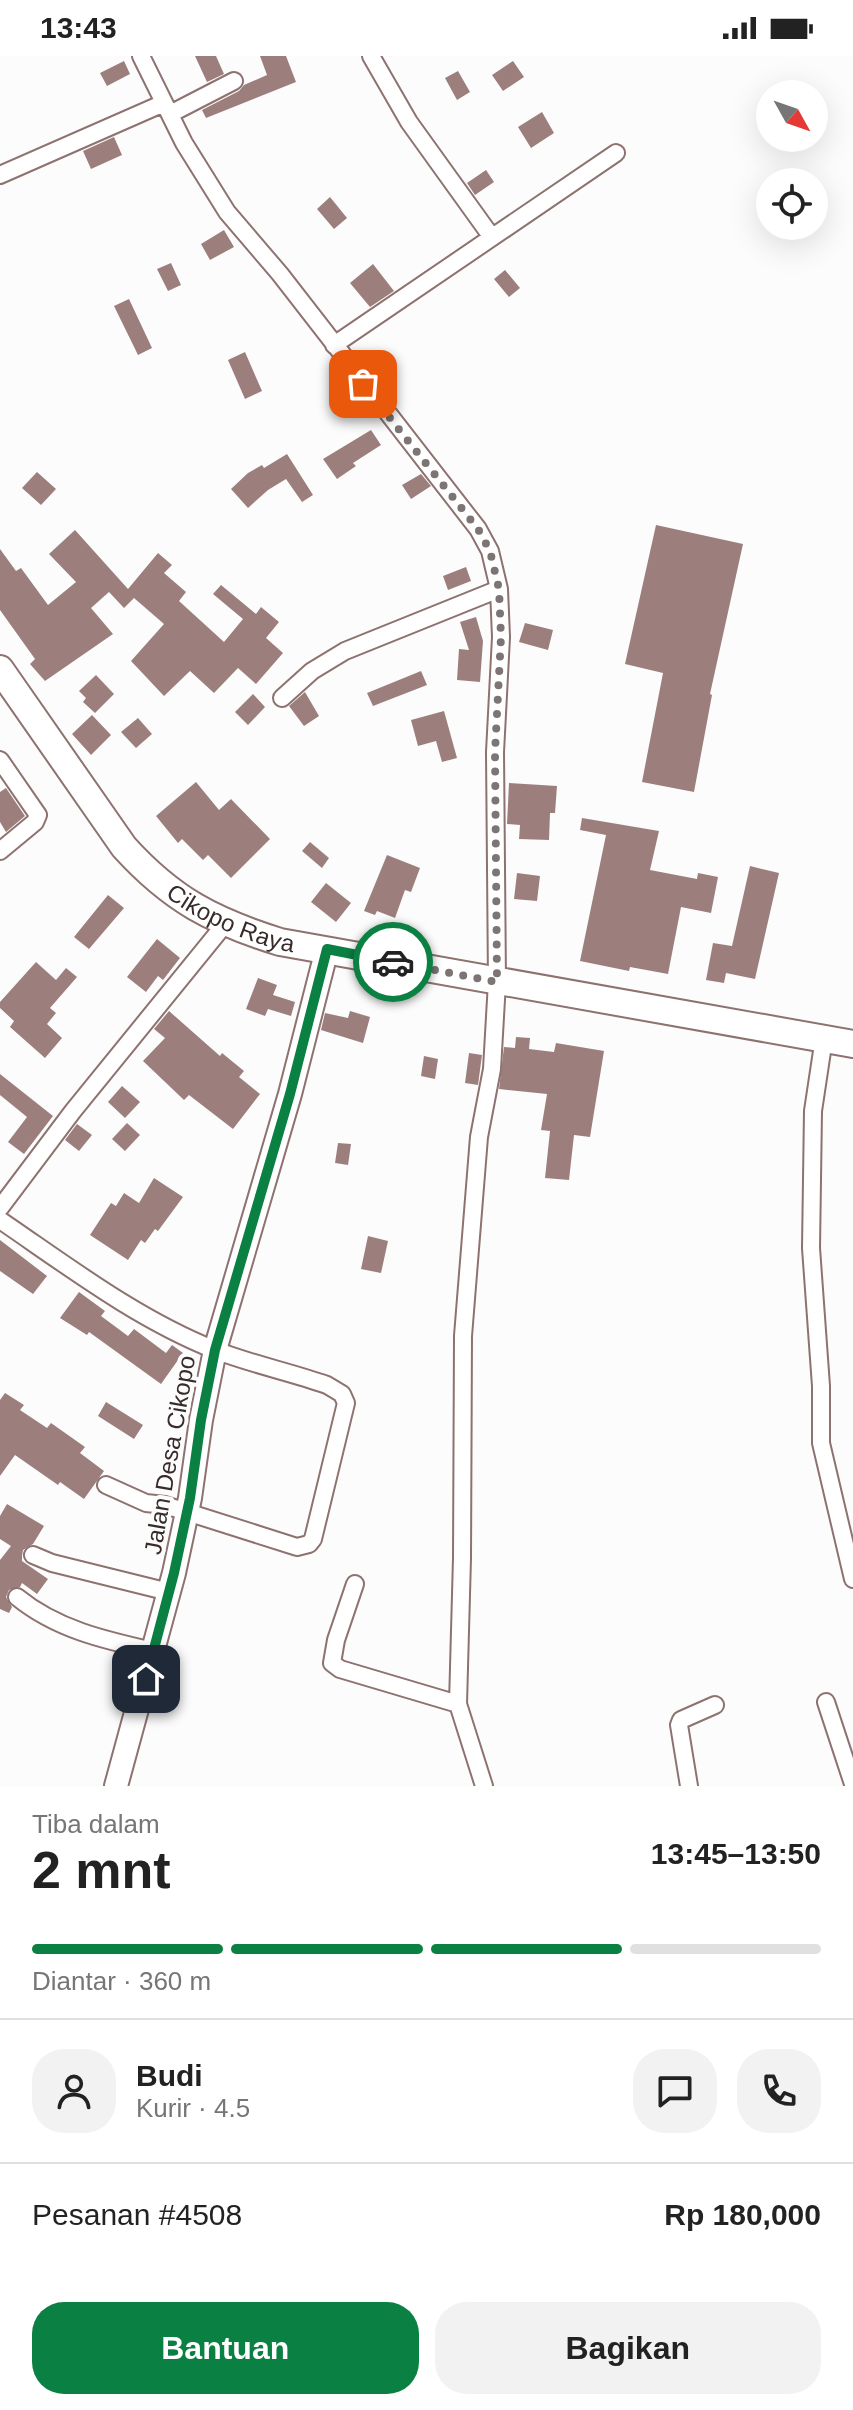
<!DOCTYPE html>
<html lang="id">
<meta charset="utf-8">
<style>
:root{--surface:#fff;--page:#f2f2f2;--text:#222;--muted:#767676;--line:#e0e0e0;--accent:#0b8043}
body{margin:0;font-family:Helvetica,sans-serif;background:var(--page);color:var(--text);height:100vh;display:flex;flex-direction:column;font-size:30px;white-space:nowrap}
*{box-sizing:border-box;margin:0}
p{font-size:26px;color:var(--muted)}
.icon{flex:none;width:44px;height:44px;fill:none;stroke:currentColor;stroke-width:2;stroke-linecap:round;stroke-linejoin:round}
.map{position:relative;height:1730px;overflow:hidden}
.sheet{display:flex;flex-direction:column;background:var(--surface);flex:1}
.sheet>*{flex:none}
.needle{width:52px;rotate:130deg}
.controls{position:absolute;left:756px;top:24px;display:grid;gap:16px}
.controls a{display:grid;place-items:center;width:72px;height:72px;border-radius:50%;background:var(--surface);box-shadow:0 8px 32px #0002;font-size:40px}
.pin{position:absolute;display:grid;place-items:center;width:68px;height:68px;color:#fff;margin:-34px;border-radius:16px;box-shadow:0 4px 12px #0006}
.courier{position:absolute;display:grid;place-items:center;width:80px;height:80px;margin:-40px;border:6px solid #0b8043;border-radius:50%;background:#fff;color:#222;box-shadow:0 2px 10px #0007}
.overview em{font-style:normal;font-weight:600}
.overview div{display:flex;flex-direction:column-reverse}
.overview{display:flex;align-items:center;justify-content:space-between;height:136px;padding:0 32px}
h1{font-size:52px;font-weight:600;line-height:60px}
.bar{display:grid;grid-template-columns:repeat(4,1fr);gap:12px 8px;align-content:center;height:96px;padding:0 32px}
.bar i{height:10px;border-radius:6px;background:var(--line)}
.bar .active{background:var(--accent)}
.bar p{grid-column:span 4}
.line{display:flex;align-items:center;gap:20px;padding:0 32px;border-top:2px solid var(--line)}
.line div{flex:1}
.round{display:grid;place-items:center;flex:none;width:84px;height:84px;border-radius:32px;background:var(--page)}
.cta{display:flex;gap:16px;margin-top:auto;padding:16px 32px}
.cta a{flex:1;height:92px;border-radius:32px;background:var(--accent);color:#fff;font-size:32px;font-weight:600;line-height:92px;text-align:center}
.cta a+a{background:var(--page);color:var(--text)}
.status{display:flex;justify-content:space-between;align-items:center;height:56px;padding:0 40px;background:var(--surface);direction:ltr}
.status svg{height:22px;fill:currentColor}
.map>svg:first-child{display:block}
.building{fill:#9c7f7d}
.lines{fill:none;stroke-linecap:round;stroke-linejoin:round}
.minor-casing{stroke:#8e7270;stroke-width:20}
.secondary-casing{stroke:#8e7270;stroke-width:26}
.trunk-casing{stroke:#8e7270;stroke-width:30}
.minor{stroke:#fff;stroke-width:16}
.secondary{stroke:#fff;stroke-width:22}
.trunk{stroke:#fff;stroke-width:26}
.done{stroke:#7c7574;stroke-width:8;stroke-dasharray:0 14.4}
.route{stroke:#0b8043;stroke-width:10}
.labels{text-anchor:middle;stroke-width:8;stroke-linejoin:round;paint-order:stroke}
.street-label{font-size:24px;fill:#372c2b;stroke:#fcfcfc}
</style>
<div class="status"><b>13:43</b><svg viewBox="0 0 49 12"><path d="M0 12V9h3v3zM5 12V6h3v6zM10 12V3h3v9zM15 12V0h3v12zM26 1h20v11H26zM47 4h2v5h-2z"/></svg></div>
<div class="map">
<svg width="853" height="1730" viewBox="0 0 853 1730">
<rect width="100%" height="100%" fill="#fcfcfc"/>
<path class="building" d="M195,0H216L224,18L207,26Z
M260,0H286L296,26L206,62L202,54L239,35L244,29L267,19Z
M124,5L130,18L107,30L100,17Z
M513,5L524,21L503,35L492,19Z
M458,15L470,36L457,44L445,22Z
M542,56L554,77L531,92L518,71Z
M114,81L122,99L91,113L83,95Z
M486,114L494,126L475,139L467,127Z
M330,141L347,162L334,173L317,153Z
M224,174L234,191L210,204L201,188Z
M171,207L181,229L168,235L157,213Z
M373,208L394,235L370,251L350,227Z
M505,214L520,232L509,241L494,223Z
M129,243L152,292L138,299L114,250Z
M245,296L262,335L245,343L228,304Z
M371,374L381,389L353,407L356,410L337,423L323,403Z
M287,398L313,439L302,446L286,423L268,434L248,452L231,433L248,417L262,409L264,412Z
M37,416L56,433L41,449L22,432Z
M421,418L431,430L411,443L402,429Z
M656,469L743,488L710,638L712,639L694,736L642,726L663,617L625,608Z
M75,474L128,533L158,497L172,509L164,517L186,536L179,545L224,586L243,563L213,538L221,529L256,558L261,551L279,566L266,582L283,597L256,628L238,612L214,637L190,615L164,640L131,605L164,568L134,542L124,552L109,536L91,552L113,578L45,625L30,608L35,603L0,554V493L16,515L21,512L48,549L76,526L49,498Z
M466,511L471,525L448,534L443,520Z
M476,561L483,585L480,626L457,624L459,593L469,594L460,566Z
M525,567L553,574L548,594L519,586Z
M421,615L427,629L373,650L367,637Z
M96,619L114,638L95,657L83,646L86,642L79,635Z
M305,636L319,660L304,670L289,650Z
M253,638L265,651L248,669L235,656Z
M444,655L457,702L442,706L436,685L418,690L411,664Z
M92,659L111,679L91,699L72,678Z
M138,662L152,678L136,692L121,676Z
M196,726L219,754L231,743L270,783L231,822L208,799L203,804L182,783L178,787L156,760Z
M509,727L557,730L555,757H550L549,784L519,783L520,769L507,768Z
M6,732L25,760L6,776L0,766V736Z
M582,762L659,775L650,814L697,823L698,817L718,821L711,857L681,851L668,918L630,911L629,915L580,905L606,779L580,774Z
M310,786L329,802L322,812L302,795Z
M387,799L420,812L411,836L405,834L395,862L377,855L375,859L364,855Z
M750,810L779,817L755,923L726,917L724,927L706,924L713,887L732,890Z
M517,817L540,820L537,845L514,843Z
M326,827L351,847L336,866L311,846Z
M108,839L124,852L89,893L74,881Z
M157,883L180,902L163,924L158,920L146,936L127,921Z
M36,906L56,924L66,912L77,921L50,952L56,957L47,968L62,982L45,1002L10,971L14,965L0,952V946Z
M258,922L277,929L273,939L295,946L291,960L268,953L265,960L246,953Z
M169,955L220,1000L222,997L244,1015L239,1021L260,1038L233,1073L189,1039L184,1044L143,1005L165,982L154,973Z
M350,955L370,961L363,987L321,974L325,957L348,962Z
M516,981L530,982L529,993L554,996L556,987L604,995L590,1081L574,1079L569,1124L545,1122L550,1075L541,1074L547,1038L499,1033L504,991L515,992Z
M469,997L482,999L478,1029L465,1027Z
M424,1000L438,1003L435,1023L421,1020Z
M0,1018L53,1060L24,1098L8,1086L27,1061L0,1039Z
M122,1030L140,1046L125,1062L108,1046Z
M127,1067L140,1079L125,1095L112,1083Z
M77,1068L92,1079L79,1095L65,1084Z
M338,1087L351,1088L348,1109L335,1107Z
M154,1122L183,1141L158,1175L155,1173L145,1187L141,1184L128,1204L90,1179L111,1147L116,1150L124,1137L139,1147Z
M368,1180L388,1185L381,1217L361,1213Z
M0,1184L47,1220L33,1238L0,1215Z
M79,1236L105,1255L101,1260L128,1280L134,1273L166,1297L172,1289L183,1297L161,1328L89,1276L87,1279L60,1262Z
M5,1337L24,1349L20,1354L47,1372L51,1367L85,1391L80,1397L104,1415L84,1443L60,1426L58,1429L15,1399L0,1420V1344Z
M106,1346L143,1369L134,1383L98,1360Z
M7,1448L44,1470L33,1488L23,1494L22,1500V1505L48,1523L37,1538L22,1527L20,1531L9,1534L6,1541L12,1551L9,1557L0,1553V1504L11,1490L0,1483V1460Z"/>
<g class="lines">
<g class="minor-casing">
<path id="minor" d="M141,0L184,87L227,156L280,218L478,473L490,495L499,533L501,581L495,696L497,926L492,1013L479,1081L463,1280L462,1502L458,1648L484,1730
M371,0L409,66L491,180
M170,58L234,25
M0,119L164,47
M334,289L616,97
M282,642L312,615L345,595L499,533
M0,704L38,759L35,766L0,795
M824,982L813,1055L811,1192L821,1330V1387L853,1523
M0,1152L73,1055L225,868
M0,1164C69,1211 137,1263 215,1294C251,1308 290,1316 327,1329L342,1338L346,1347L313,1483L309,1488L297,1491L165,1449L146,1447L106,1429
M33,1499L52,1507L169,1536
M355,1528L336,1584L332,1607L340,1613L458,1648
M17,1541C56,1573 104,1584 153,1595
M826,1646L853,1728
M689,1730L679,1669L681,1664L715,1649"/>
</g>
<g class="secondary-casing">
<path id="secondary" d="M116,1730L174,1517L190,1442L201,1364L215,1294L290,1038L327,893"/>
</g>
<g class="trunk-casing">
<g id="trunk">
<path id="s1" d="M0,613L124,791C172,844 213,865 280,886L853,988"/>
</g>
</g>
<use href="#minor" class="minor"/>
<use href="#secondary" class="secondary"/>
<use href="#trunk" class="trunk"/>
</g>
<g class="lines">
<path class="done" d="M363,328L478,473L490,495L499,533L501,581L495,696L497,926L393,906"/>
<path class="route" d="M146,1623L174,1517L190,1442L201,1364L215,1294L290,1038L327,893L393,906"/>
</g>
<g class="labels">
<g class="street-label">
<text dy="8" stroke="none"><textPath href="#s1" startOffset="348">Cikopo Raya</textPath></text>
<text transform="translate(170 1399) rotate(-80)" y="8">Jalan Desa Cikopo</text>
</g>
</g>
</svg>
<div class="controls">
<a><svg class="needle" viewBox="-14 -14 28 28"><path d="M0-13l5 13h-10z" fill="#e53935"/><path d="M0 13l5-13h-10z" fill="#767676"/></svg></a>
<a><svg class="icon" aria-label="locate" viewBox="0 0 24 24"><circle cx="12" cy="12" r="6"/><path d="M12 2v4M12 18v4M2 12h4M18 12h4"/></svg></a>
</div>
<div class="pin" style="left:363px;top:328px;background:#ea580c"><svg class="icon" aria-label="bag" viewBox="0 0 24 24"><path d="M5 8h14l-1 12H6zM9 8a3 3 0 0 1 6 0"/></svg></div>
<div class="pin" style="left:146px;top:1623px;background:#1f2937"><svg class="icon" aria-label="home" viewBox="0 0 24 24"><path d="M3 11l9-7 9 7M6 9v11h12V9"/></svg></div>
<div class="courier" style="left:393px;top:906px"><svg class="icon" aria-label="car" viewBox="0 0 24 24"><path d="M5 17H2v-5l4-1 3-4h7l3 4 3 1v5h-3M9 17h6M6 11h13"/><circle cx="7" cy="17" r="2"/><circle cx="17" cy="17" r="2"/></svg></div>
</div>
<section class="sheet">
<div class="overview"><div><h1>2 mnt</h1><p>Tiba dalam</p></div><em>13:45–13:50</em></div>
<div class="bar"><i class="active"></i><i class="active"></i><i class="active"></i><i></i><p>Diantar · 360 m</p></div>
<div class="line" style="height:144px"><a class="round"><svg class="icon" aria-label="person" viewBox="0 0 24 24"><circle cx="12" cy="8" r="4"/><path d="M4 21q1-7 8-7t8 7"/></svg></a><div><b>Budi</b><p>Kurir · 4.5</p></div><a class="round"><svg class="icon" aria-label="chat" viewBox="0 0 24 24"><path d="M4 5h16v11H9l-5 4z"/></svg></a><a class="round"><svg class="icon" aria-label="phone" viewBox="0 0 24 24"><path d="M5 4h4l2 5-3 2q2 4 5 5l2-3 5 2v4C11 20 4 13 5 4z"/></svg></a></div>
<div class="line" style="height:104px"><div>Pesanan #4508</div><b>Rp 180,000</b></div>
<div class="cta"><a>Bantuan</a><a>Bagikan</a></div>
</section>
